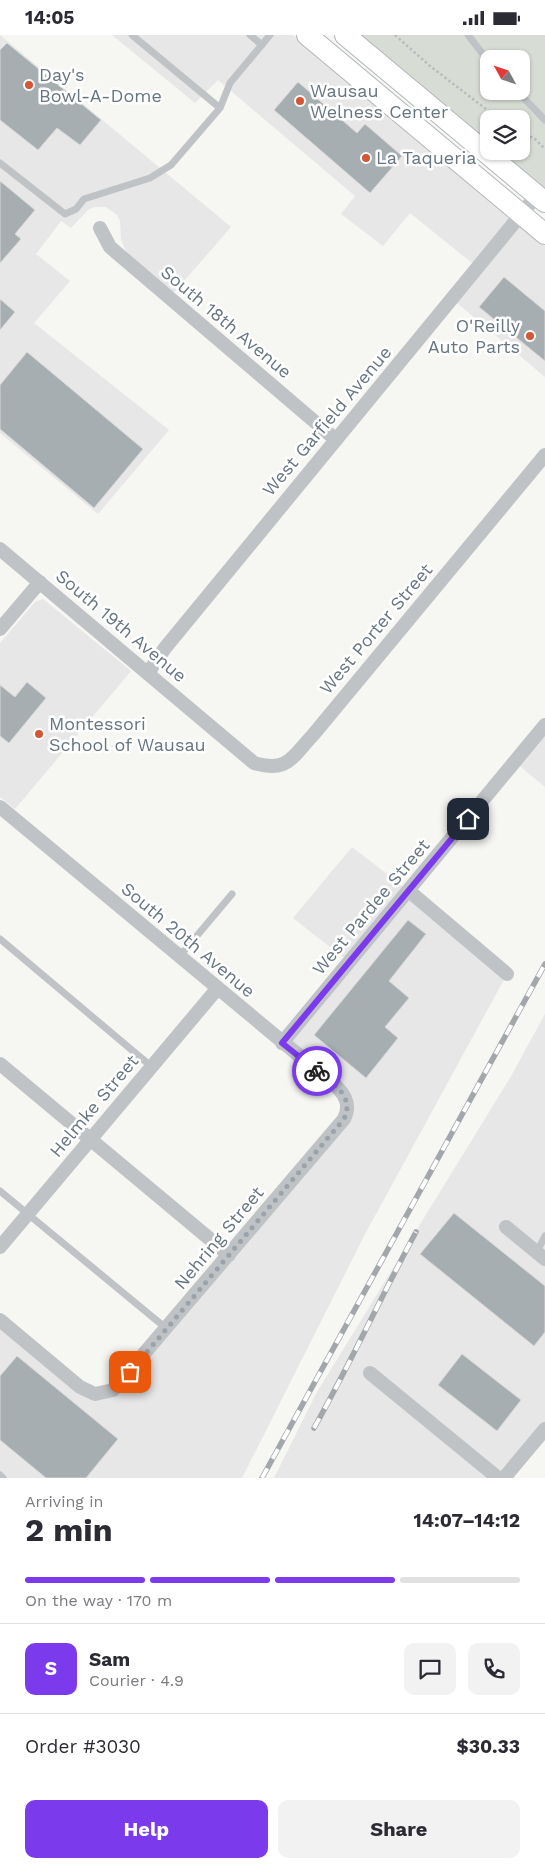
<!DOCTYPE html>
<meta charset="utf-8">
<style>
:root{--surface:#fff;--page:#f2f2f3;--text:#2b2b33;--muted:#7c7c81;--line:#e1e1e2;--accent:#7c3aed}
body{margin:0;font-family:"Work Sans",sans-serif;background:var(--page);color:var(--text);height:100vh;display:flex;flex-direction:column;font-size:19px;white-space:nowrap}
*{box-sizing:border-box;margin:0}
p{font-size:16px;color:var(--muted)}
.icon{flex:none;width:28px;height:28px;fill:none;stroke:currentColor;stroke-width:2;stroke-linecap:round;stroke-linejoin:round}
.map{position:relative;height:1443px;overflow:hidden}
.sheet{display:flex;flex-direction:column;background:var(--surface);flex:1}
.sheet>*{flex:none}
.needle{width:32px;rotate:310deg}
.fabs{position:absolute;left:480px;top:15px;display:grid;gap:10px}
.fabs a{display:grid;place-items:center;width:50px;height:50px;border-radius:10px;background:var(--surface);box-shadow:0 1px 4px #0004;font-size:25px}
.pin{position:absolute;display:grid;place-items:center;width:42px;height:42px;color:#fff;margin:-21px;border-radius:10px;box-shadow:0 2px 8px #0006}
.courier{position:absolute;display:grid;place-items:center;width:50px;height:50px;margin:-25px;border:4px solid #7c3aed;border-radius:50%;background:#fff;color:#222;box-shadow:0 1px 6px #0007}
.head em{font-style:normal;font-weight:700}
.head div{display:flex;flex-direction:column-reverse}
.head{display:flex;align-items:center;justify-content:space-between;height:85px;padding:0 25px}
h1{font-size:32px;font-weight:700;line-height:38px}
.bar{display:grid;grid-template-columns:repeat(4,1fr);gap:8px 5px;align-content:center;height:60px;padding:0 25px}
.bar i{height:6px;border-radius:4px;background:var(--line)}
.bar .active{background:var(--accent)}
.bar p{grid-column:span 4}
.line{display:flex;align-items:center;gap:12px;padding:0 25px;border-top:1px solid var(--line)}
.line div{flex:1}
.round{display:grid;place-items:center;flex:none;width:52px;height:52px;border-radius:10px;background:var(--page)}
.cta{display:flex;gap:10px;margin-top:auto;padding:10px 25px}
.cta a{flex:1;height:58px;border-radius:10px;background:var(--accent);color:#fff;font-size:20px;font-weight:700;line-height:58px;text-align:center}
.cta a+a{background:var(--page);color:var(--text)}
.status{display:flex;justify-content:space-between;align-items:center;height:35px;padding:0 25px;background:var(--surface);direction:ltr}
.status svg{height:14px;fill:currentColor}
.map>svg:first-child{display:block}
.built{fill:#e6e7e6}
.green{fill:#d7dcd4;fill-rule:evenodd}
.building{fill:#a6aeb2;stroke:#d7d7d5}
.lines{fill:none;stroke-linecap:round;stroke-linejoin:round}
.secondary-casing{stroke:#b2b7ba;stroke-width:22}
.path{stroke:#b9bcbe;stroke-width:2.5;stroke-dasharray:2.5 2.5;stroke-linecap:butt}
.lane{stroke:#bfc3c6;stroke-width:7}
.street{stroke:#bfc3c6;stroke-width:14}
.secondary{stroke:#fff;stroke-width:20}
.rail-casing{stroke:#a1a7ab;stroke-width:5.5}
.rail{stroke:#fff;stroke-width:4;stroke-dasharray:11;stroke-linecap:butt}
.done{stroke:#99a3a9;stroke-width:5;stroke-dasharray:0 9}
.route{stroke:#7c3aed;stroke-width:6}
.poi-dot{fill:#d45634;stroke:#fff;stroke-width:2}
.labels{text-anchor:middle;stroke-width:5;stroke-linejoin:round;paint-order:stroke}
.poi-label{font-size:18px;fill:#677681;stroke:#fff;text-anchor:start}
.street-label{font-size:18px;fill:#677681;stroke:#fff}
</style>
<div class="status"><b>14:05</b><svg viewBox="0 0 49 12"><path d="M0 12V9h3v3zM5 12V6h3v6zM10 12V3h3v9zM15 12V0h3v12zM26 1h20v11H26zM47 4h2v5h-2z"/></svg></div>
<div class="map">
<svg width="545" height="1443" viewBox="0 0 545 1443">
<rect width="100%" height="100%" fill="#f6f6f2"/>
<path class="built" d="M0,0L231,192L171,261L127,218L121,205L120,186L117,180L106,172H94L88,175L71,193L61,186L36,219L70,246L34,288L169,395L98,479L0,398Z
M112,0H293L545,211V342L456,267L482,236L410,178L383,211L341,179L355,161L218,45L195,68Z
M43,564L131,636L15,774L0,762V608L35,567Z
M545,690V752L515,727Z
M352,812L409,856L507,939L364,1201L242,1443H0V1285L80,1352L106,1358L348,1070L282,1008L349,927L293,883Z
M545,979V1394L504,1443H274L317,1357L510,1043Z"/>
<path class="green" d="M359,0H545V154L499,116H521V84H489V108ZM489,24H521V56H489Z"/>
<path class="building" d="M7,8L101,85L80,110L57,93L38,115L0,85V15Z
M298,47L357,98L365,89L402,121L370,158L274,75Z
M0,146L35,175L15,199L21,204L0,228Z
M504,242L545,276V326L479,272Z
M0,264L15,277L0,295Z
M27,317L143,414L94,473L0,394V350Z
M27,647L46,663L9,708L0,701V650L15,662Z
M408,885L426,899L389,946L409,963L385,992L398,1003L366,1043L314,1000Z
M454,1178L545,1251V1297L534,1311L420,1219Z
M462,1319L521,1365L497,1396L438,1350Z
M17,1321L118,1404L86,1443H46L0,1405V1341Z"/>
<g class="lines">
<g class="secondary-casing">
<path id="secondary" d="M307,0L545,199
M345,0L545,167"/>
</g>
<path class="path" d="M395,0L430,31L499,84
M521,97L535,104L545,114"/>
<path class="lane" d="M132,0L220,73
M250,0L262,10
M468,0L489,27
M517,56L545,85
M0,128L65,179L76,174L84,164L150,143L171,130L220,73L230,48L270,0
M0,904L152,1032
M179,922L232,859
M0,1156L167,1294
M537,1217L545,1201
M0,1440L3,1443"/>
<path class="street" d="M100,193L110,212L335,404
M0,514L254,728C288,738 292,722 313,700L545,420
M0,594L40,547
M148,638L165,613L537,160
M0,772L337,1052C347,1062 350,1072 344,1084L113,1355L95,1359L80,1352L0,1285
M409,856L507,939
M282,1008L545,690
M0,1029L229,1220
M506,1192L545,1224
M0,1212L217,954
M370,1338L498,1443
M504,1443L545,1394"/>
<use href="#secondary" class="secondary"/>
<g class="rail-casing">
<path id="rail" d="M314,1393C350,1329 381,1262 416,1197
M262,1443L545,929"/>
</g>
<use href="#rail" class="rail"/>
</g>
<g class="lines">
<path class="done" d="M130,1337L344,1084C355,1061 333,1049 317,1036"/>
<path class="route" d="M317,1036L282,1008L468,784"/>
</g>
<g class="poi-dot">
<circle cx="29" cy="50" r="5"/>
<circle cx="300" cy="66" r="5"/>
<circle cx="366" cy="123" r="5"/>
<circle cx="530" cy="301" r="5"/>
<circle cx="39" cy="699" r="5"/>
</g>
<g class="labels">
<g class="poi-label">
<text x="39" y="46">Day's<tspan x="39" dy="21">Bowl-A-Dome</tspan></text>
<text x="310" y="62">Wausau<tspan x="310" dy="21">Welness Center</tspan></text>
<text x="376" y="129">La Taqueria</text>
<text x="520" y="297" text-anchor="end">O'Reilly<tspan x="520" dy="21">Auto Parts</tspan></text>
<text x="49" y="695">Montessori<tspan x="49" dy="21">School of Wausau</tspan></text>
</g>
<g class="street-label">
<text transform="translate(226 287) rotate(40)" y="6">South 18th Avenue</text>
<text transform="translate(327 386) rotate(-50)" y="6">West Garfield Avenue</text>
<text transform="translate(121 591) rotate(40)" y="6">South 19th Avenue</text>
<text transform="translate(376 594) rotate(-50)" y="6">West Porter Street</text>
<text transform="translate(371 872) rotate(-50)" y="6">West Pardee Street</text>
<text transform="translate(188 905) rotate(40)" y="6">South 20th Avenue</text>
<text transform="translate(94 1071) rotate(-50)" y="6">Helmke Street</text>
<text transform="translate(219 1203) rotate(-50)" y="6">Nehring Street</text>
</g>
</g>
</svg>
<div class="fabs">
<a><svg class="needle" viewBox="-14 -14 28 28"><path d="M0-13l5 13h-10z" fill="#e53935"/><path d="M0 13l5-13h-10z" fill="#7c7c81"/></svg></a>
<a><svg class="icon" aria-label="layers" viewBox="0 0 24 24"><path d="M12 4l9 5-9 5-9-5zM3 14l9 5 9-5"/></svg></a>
</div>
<div class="pin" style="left:130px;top:1337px;background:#ea580c"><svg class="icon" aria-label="bag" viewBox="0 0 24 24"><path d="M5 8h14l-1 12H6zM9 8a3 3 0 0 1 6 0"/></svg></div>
<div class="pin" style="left:468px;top:784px;background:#1f2937"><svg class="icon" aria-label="home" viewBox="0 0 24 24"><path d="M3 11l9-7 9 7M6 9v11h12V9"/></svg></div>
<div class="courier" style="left:317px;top:1036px"><svg class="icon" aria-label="bike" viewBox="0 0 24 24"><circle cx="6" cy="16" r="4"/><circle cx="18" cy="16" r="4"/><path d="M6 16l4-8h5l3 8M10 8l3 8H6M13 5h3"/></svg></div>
</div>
<section class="sheet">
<div class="head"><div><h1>2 min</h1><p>Arriving in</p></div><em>14:07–14:12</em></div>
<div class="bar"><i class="active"></i><i class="active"></i><i class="active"></i><i></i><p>On the way · 170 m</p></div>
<div class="line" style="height:90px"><b class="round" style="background:var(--accent);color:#fff">S</b><div><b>Sam</b><p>Courier · 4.9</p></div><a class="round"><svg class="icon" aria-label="chat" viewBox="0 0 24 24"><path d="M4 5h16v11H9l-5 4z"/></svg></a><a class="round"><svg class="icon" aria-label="phone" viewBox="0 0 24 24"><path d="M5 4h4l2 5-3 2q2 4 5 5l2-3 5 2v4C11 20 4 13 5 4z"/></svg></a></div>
<div class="line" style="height:65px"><div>Order #3030</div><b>$30.33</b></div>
<div class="cta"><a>Help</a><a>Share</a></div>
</section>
